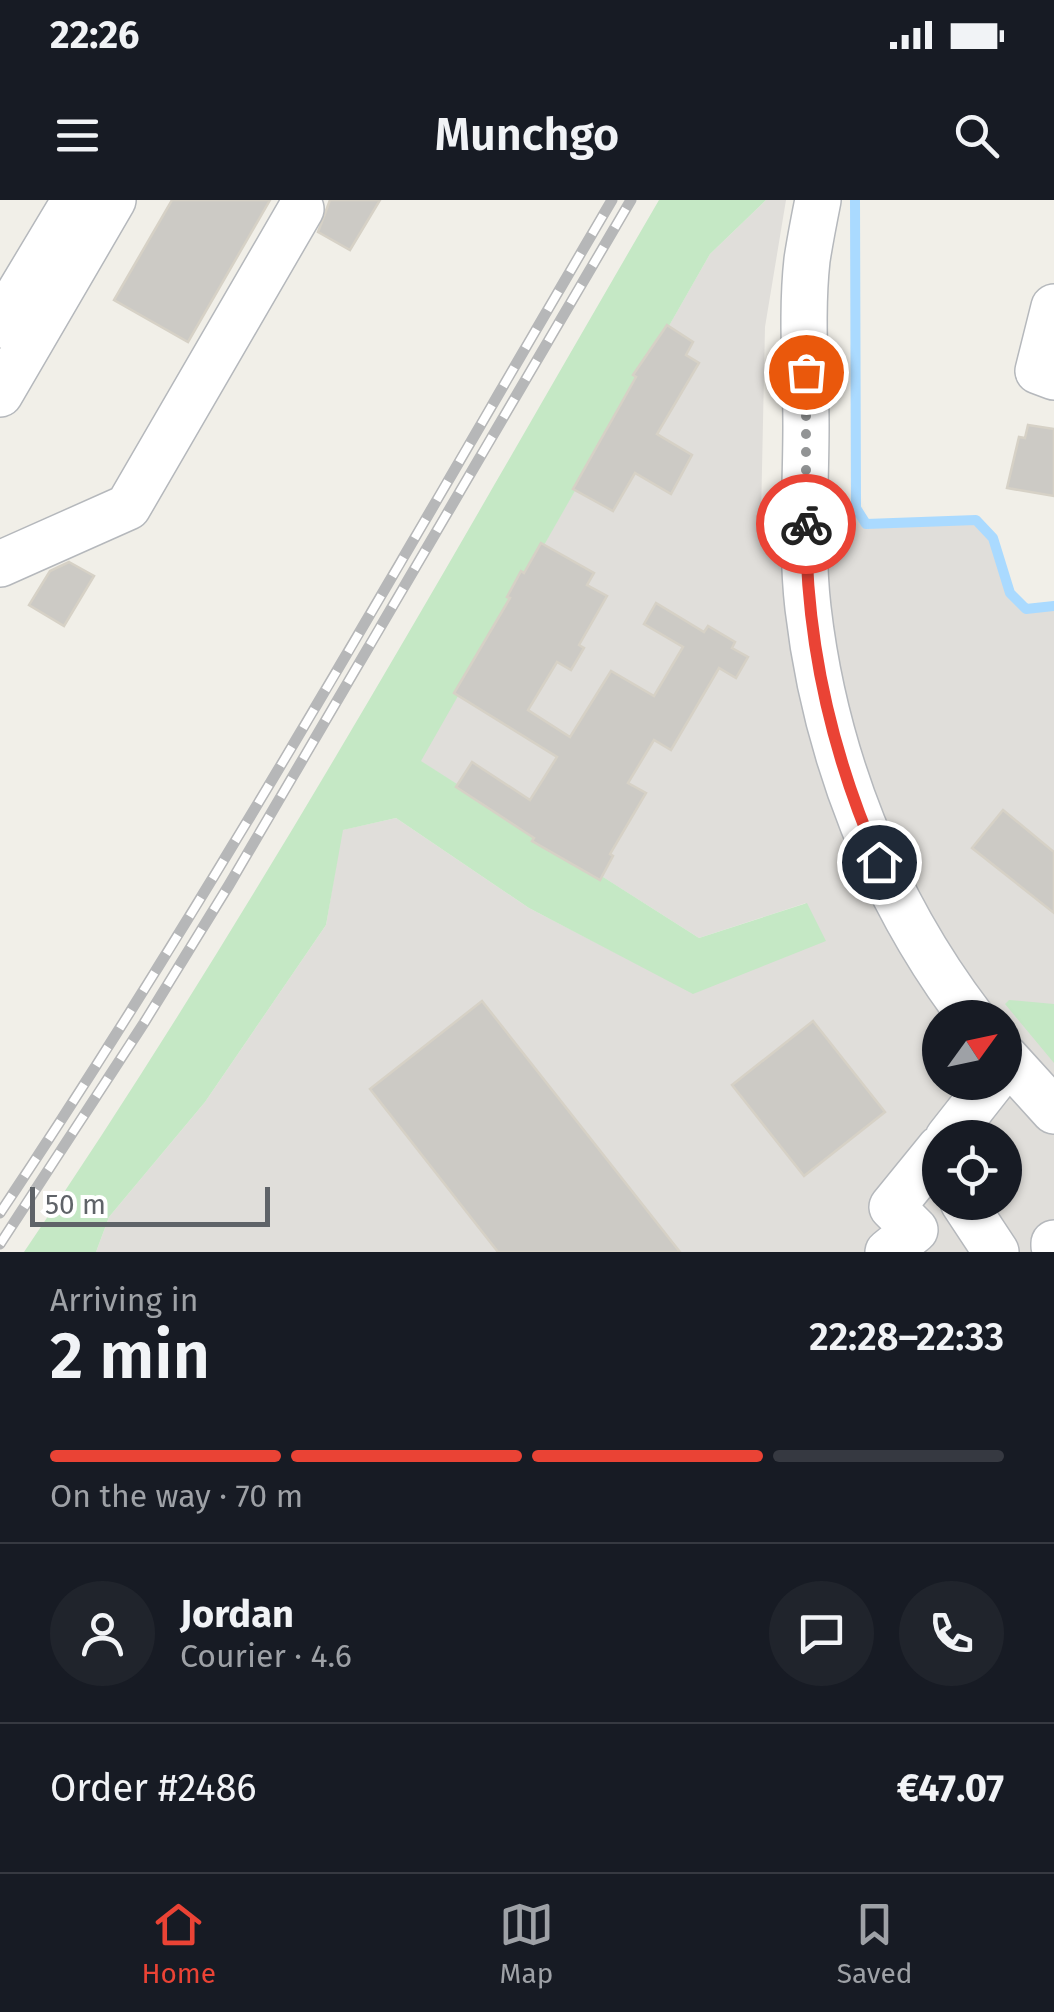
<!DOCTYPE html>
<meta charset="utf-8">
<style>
:root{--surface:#171b24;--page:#20242c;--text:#f1f3f6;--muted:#9ea1a6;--line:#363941;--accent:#ea4335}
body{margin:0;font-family:"Fira Sans",sans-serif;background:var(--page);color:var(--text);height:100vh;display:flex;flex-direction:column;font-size:38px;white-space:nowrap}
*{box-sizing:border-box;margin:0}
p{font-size:32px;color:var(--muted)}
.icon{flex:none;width:55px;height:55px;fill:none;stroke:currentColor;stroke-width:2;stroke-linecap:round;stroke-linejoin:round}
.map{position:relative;height:1052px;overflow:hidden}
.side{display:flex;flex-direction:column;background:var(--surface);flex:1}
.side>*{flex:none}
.needle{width:65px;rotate:57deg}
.buttons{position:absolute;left:922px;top:800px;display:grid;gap:20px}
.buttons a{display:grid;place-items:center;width:100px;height:100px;border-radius:50%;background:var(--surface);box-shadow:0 2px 8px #0004;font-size:50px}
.scale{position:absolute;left:30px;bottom:25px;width:240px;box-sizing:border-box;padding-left:10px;border:5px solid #5f6368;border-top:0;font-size:28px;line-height:35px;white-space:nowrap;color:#5f6368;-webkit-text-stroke:8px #fff;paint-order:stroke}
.pin{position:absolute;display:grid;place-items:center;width:85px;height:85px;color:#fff;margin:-42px;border:5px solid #fff;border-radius:50%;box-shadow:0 2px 10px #0007}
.courier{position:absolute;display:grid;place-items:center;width:100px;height:100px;margin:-50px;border:8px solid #ea4335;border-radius:50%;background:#fff;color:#222;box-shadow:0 2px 12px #0007}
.headline em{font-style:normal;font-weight:600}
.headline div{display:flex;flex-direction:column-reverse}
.headline{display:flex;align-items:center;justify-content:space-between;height:170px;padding:0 50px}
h1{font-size:65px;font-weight:600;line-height:75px}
.bar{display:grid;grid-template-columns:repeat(4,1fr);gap:15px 10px;align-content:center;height:120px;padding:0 50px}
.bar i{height:12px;border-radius:8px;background:var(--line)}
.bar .active{background:var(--accent)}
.bar p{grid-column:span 4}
.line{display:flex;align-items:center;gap:25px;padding:0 50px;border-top:2px solid var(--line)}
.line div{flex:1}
.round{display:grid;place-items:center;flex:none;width:105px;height:105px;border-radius:52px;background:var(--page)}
.status{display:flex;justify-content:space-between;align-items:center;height:70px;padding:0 50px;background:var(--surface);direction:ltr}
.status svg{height:28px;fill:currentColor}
header{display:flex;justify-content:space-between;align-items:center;height:130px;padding:0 50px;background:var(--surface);font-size:45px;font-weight:600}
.dock{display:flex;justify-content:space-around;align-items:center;height:140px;border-top:2px solid var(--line);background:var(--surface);font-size:28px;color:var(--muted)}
.dock a{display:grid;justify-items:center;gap:5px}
.dock .active{color:var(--accent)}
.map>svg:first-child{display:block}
.industrial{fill:#e0deda;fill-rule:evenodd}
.green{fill:#c5e8c5}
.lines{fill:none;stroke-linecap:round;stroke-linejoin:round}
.stream{stroke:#aadaff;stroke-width:10}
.building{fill:#cccac5;stroke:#d6d1c6;stroke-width:2.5}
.minor-casing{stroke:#b5b8bc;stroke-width:48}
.minor{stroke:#fff;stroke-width:45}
.rail-casing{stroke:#b6b7b8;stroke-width:11}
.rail{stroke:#fff;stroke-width:8;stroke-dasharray:22;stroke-linecap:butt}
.done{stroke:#929495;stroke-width:10;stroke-dasharray:0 18}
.route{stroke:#ea4335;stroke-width:12}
</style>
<div class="status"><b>22:26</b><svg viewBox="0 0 49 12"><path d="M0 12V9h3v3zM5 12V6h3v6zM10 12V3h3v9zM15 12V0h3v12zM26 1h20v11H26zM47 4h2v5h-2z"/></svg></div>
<header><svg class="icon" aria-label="menu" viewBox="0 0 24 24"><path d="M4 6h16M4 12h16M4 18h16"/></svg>Munchgo<svg class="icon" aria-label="search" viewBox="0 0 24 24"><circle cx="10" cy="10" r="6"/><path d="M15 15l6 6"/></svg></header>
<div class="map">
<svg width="1054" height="1052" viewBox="0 0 1054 1052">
<rect width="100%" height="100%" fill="#f1efe8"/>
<path class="industrial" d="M766,0H786L765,127L761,316L856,308L867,324L976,320L993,338L1010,394L1026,409L1054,406V1052H96L109,1017L205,902L326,725L342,630L396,618L529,708L693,793L806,703L699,738L420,561L710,54ZM940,818H1005V882H940ZM940,938H1005V1002H940Z"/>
<path class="green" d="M659,0H766L710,54L421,561L699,738L807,703L826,741L693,794L529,708L396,618L343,630L326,725L205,902L109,1017L96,1052H24C254,713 453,354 659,0Z
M1009,800L1054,804V863L1005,804Z"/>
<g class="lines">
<path class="stream" d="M855,0L856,308L866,324L976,320L993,338L1010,393L1026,409L1054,406"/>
</g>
<path class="building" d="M172,0H270L188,142L114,100Z
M330,0H380L350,50L318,32Z
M667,125L693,142L686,155L699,163L657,234L692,255L671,294L635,273L613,311L573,289L636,177L633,175Z
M1028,225L1054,229V296L1007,288L1019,237L1025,238Z
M541,343L594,373L587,385L607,396L579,445L584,448L571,470L557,462L528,510L570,537L611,471L654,496L683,447L644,424L656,403L704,432L708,426L735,442L732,448L748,457L736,478L719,468L671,550L654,540L628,583L646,593L610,654L613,656L600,680L532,641L534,638L456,587L472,562L530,600L557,557L454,493L510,398L507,397L521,371L524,373Z
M69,362L94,376L64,426L29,405L50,371Z
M1003,610L1054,652V713L972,648Z
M482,801L680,1052H498L370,889Z
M813,821L885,912L804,976L732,885Z"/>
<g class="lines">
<g class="minor-casing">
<path id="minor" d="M818,0C814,20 810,40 807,60C801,114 806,172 806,226C806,286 801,348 808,408C825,555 882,700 972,818
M1054,107L1038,171L1054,177
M0,125L75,0
M0,194L113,0
M0,364L128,307L301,9
M1005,857L1054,911
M948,938L992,882
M963,1002L996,1052
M1054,1043V1046
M888,1052L915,1030L892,1007L940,948"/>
</g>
<use href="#minor" class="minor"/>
<g class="rail-casing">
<path id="rail" d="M0,1013C219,685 412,340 612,0
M0,1044L144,823L229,685L631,0"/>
</g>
<use href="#rail" class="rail"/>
</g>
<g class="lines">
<path class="done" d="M806,324V172"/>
<path class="route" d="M806,324C806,442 832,555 879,662"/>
</g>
</svg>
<div class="buttons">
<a><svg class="needle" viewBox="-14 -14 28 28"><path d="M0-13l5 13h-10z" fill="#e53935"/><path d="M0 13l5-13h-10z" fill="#9ea1a6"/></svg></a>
<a><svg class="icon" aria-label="locate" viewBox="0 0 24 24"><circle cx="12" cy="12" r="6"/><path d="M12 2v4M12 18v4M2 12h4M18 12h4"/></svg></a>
</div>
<div class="scale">50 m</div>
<div class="pin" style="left:806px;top:172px;background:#ea580c"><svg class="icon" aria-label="bag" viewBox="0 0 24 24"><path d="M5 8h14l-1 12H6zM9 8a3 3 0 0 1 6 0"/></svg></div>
<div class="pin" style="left:879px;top:662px;background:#1f2937"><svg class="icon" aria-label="home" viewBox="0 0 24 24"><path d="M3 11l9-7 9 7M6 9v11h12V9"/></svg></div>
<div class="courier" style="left:806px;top:324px"><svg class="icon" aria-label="bike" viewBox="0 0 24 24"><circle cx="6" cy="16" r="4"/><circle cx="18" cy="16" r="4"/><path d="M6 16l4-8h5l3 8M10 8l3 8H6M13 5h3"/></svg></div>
</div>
<section class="side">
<div class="headline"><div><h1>2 min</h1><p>Arriving in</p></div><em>22:28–22:33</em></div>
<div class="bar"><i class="active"></i><i class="active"></i><i class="active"></i><i></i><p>On the way · 70 m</p></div>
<div class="line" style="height:180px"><a class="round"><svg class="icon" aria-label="person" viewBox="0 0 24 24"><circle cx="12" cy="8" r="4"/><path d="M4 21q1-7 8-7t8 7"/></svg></a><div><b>Jordan</b><p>Courier · 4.6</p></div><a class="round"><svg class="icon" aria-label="chat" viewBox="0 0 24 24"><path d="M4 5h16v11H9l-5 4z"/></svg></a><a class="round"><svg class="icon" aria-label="phone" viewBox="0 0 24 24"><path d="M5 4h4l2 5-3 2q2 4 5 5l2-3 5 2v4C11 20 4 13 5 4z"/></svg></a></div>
<div class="line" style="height:130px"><div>Order #2486</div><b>€47.07</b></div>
</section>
<nav class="dock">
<a class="active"><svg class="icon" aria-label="home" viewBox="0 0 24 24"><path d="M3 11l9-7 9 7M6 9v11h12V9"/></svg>Home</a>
<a><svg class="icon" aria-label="map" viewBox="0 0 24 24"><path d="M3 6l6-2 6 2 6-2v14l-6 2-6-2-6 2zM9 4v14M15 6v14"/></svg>Map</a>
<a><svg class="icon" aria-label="saved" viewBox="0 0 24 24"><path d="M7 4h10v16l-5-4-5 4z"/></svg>Saved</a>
</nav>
